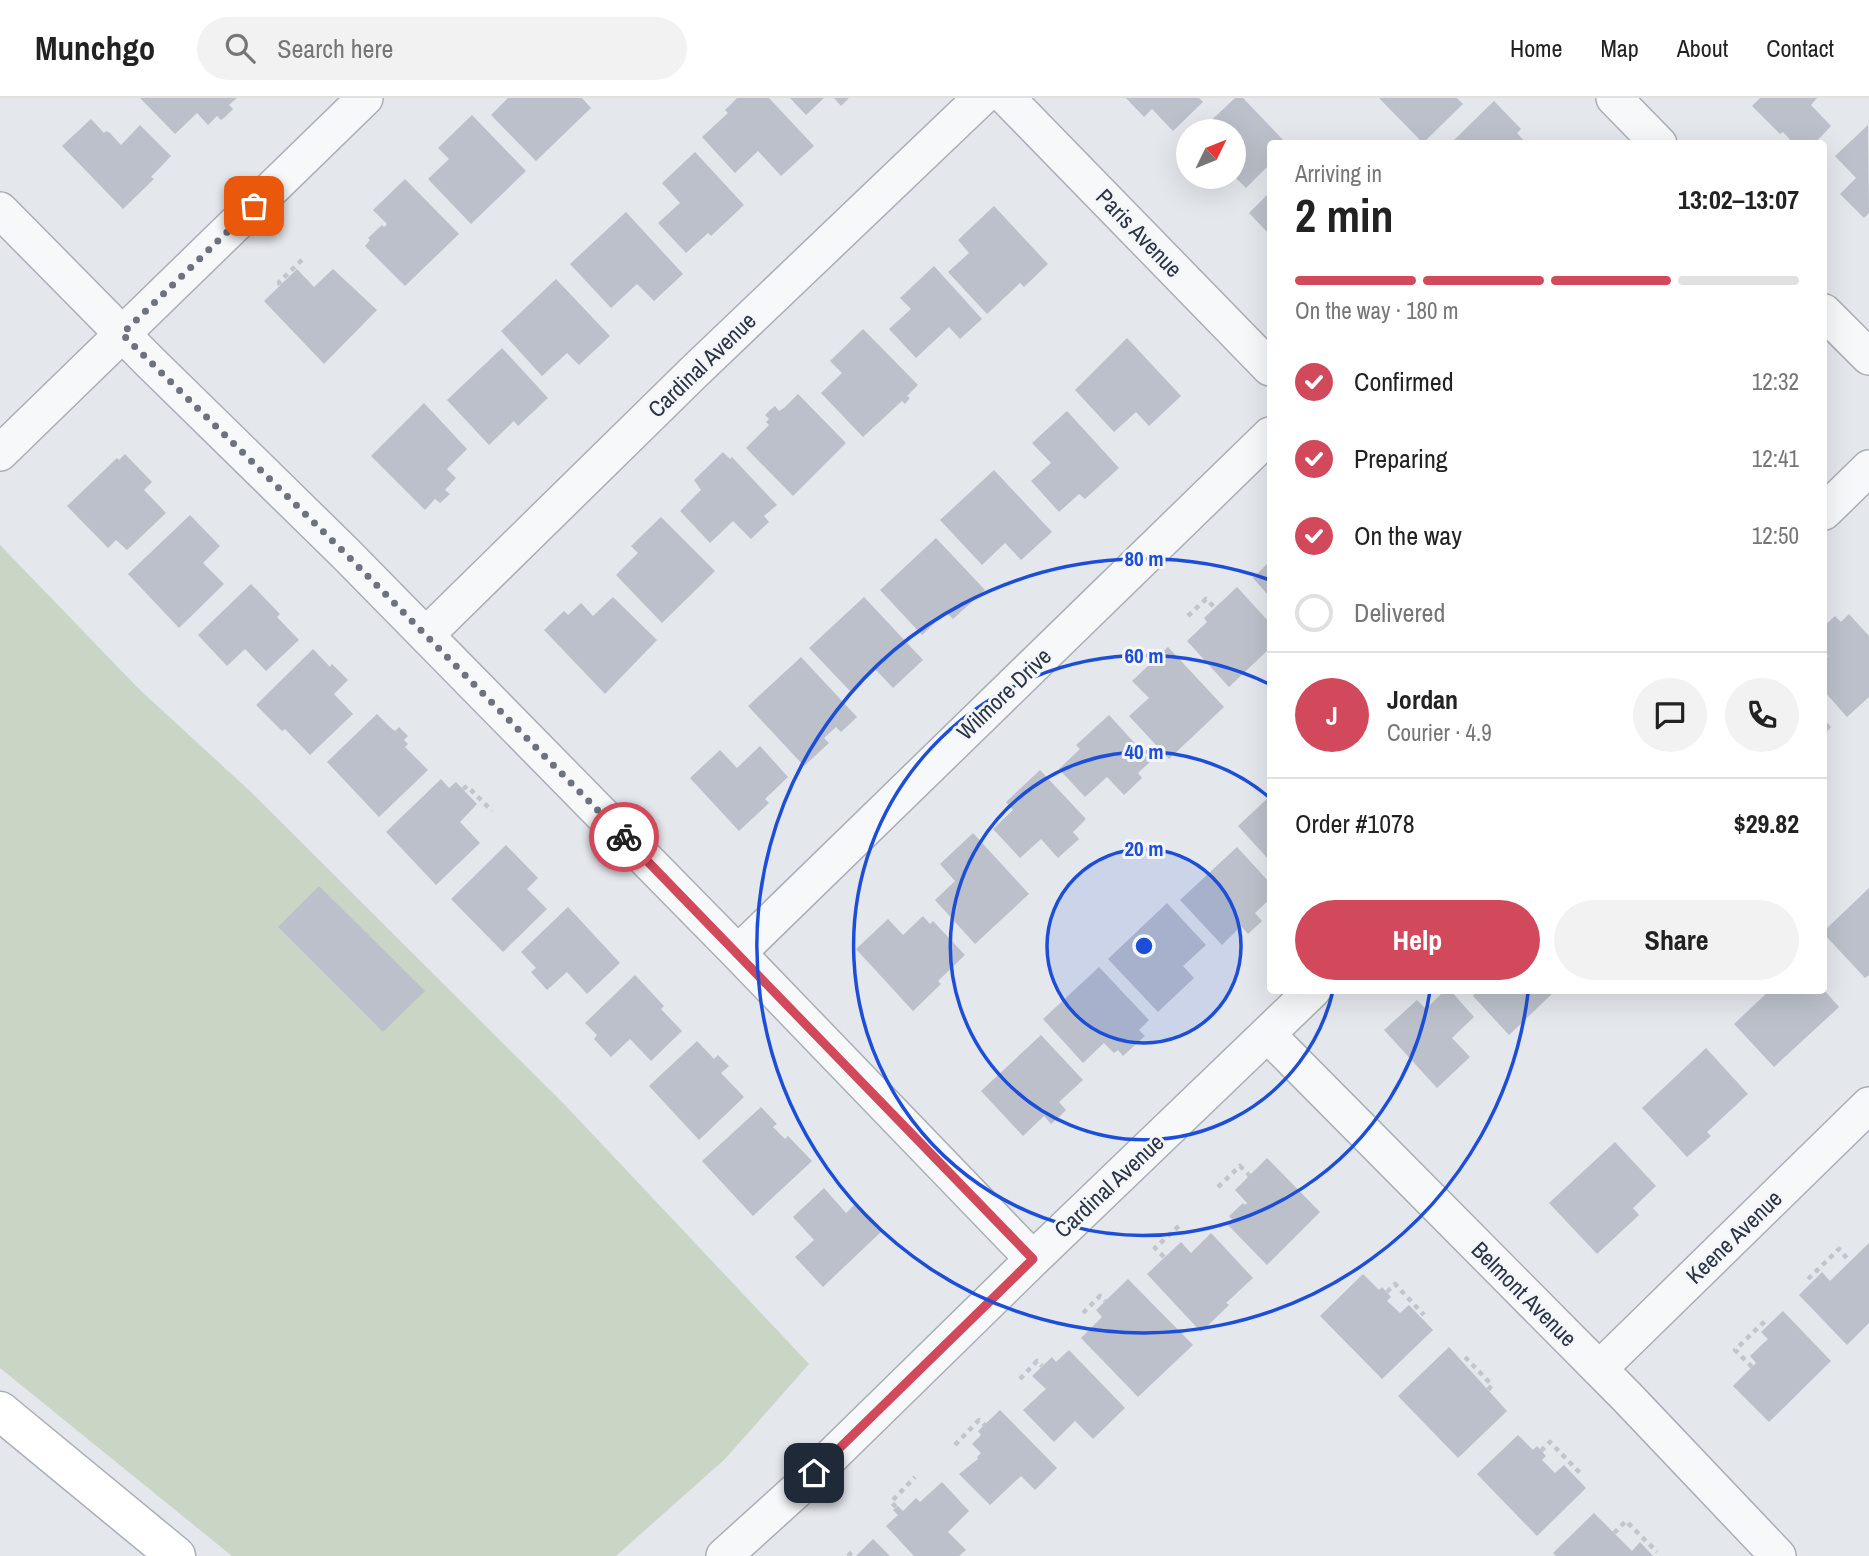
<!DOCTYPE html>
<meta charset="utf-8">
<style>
:root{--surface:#fff;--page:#f2f2f2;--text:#222;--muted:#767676;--line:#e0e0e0;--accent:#d1495b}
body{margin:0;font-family:"Archivo Narrow",sans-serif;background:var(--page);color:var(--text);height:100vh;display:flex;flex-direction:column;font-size:26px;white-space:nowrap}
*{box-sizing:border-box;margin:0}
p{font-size:23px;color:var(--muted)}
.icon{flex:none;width:38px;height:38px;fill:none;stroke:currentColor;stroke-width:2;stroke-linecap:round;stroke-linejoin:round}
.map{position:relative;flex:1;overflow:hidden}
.side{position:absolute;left:1267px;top:42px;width:560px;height:854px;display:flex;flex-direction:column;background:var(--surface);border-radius:7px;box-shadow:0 7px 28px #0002}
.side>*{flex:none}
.needle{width:46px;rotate:47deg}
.controls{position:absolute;left:1176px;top:21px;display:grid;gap:14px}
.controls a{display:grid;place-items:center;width:70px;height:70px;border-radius:50%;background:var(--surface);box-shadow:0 7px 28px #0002;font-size:35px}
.pin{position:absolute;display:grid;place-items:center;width:60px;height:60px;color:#fff;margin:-30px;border-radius:14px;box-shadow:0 4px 10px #0006}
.courier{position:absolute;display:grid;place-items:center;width:70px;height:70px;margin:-35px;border:5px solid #d1495b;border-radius:50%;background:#fff;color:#222;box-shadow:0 2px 9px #0007}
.overview em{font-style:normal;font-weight:700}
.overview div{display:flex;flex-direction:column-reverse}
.overview{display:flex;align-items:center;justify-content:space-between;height:119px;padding:0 28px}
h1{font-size:46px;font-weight:700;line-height:52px}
.bar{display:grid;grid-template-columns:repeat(4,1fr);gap:10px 7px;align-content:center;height:84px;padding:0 28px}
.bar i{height:9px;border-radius:5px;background:var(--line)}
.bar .current{background:var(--accent)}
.bar p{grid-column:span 4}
.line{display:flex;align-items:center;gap:18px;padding:0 28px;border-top:2px solid var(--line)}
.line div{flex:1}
.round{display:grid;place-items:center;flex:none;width:74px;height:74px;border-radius:37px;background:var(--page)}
ol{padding:0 28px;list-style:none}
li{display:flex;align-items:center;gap:21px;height:77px}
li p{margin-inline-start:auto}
li .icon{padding:7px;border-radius:50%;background:var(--accent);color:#fff;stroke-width:4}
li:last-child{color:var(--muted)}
li i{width:38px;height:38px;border:4px solid var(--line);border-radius:50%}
.action{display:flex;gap:14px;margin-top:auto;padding:14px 28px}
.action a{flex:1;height:80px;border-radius:42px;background:var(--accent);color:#fff;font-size:28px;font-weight:700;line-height:80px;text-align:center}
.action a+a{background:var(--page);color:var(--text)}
header{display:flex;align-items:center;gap:42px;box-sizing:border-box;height:98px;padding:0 35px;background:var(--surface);border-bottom:2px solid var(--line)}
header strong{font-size:33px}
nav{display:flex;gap:38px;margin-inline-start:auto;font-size:24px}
.search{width:490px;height:63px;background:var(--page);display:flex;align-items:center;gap:18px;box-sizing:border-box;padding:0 24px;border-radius:38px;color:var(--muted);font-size:26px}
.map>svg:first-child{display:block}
.green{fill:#c9d6c5}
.building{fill:#bbc0ca}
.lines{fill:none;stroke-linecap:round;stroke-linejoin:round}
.street-casing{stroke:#a9aeb7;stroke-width:38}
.secondary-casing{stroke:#a9aeb7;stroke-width:41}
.path{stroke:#c2c5cb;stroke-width:4.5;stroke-dasharray:5 5;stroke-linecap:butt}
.street{stroke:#f7f8fa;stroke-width:35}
.secondary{stroke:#fff;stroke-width:38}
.done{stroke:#6c737f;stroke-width:7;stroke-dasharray:0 12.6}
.route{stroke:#d1495b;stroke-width:9}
.ring{fill:none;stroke:#1d4ed8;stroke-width:3.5}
.labels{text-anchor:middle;stroke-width:6;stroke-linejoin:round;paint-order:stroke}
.street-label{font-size:23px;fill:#2b3445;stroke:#f4f6f9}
.centre{fill:#1d4ed8;stroke:#f4f6f9;stroke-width:3.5}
.ring-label{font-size:21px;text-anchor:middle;font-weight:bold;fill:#1d4ed8;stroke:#f4f6f9;stroke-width:6;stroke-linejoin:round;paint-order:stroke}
</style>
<header>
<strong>Munchgo</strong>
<div class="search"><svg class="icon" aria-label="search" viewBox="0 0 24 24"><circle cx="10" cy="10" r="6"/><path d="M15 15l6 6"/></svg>Search here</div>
<nav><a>Home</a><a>Map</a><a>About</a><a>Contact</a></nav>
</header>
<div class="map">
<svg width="1869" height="1458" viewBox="0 0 1869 1458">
<rect width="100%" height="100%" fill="#e4e7ec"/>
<path class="green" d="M0,447L140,592L251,694L565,1007L809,1266L725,1361L616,1458H232L0,1270Z"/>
<path class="building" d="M140,0H237L229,7L233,11L224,20L221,22L217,18L208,27L197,15L175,36Z
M508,0H582L591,10L536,63L491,17Z
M737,0H769L814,48L781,78L758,53L735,75L702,39L728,15L725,12Z
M790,0H824L806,17Z
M834,0H849L841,8Z
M1126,0H1199L1203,4L1173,33L1152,11L1144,19Z
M1235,0H1243L1287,46H1270V66L1246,90L1234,78V33H1200Z
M1379,0H1457L1463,6L1423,45Z
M1760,0H1817L1811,7L1831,28L1814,46H1794L1783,34L1780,36L1752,8Z
M1494,3L1521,31L1517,35L1527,46H1450Z
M472,17L526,73L471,126L428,81L449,61L438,50Z
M91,21L104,35L106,33L110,35L121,47L140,27L171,58L151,79L154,81L123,111L62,48Z
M1868,27L1869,115L1864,120L1840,96L1856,80L1835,58Z
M695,54L744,107L711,138L708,135L686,155L658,125L680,105L662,85Z
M405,81L459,136L405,188L365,148L370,142L368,140L382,127L384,129L387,126L373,112Z
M1270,94V137L1249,115Z
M994,108L1048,166L1024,189L1020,185L987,216L948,174L969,155L958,142Z
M626,114L683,176L654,203L637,186L611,210L570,166Z
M934,168L982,221L960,241L949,229L916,260L889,231L911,211L900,200Z
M297,171L314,189L333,171L377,212L324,266L264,203Z
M556,181L610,238L579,267L567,255L542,278L501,233Z
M863,231L918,287L907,298L910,300L905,306L902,303L863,339L821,295L842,275L830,263Z
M1127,240L1181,298L1149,328L1136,314L1114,334L1075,292Z
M502,250L548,300L518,328L514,323L489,347L447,302Z
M798,296L846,345L793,398L746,350L769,327L766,324L769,321L765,317L770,312L775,308L779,313L784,310Z
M424,305L467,351L447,371L456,380L445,392L450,396L440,405L435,401L425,412L371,358Z
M1067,313L1119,370L1085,401L1079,396L1059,414L1031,383L1051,365L1032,345Z
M723,354L730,361L732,359L777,407L764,418L769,424L751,441L733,423L710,445L680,413L701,392L694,382Z
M125,356L152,384L144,392L166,415L127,452L116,442L108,450L67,408L117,360L119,362Z
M994,372L1052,434L1021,462L1005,445L982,467L940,422Z
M190,417L220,448L203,465L224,486L179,530L128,476Z
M661,419L715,473L662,525L616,477L638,455L631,448Z
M936,440L985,492L953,521L946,514L922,537L880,492Z
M1270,463V499L1253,480Z
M251,486L280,516L277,519L299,542L266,573L245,551L227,568L198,537Z
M1237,489L1270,525V550L1229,589L1187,543L1207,524L1204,520Z
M613,499L657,542L605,596L544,532L564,513L568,517L581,505L593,518Z
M864,499L923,562L893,590L875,571L850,593L809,550Z
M1849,516L1869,538V599L1847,619L1824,593V562L1828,558L1824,553V528L1835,518L1841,524Z
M1168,549L1224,609L1169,661L1129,618L1149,600L1132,583Z
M313,551L330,569L332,566L348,582L334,596L353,616L310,657L285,631L282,633L256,607Z
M801,559L857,619L841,634L836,629L824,640L829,645L804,668L748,608Z
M377,616L391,630L395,633L399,629L408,638L404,642L408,646L405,649L428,672L379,719L327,664Z
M1109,617L1151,663L1138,675L1142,680L1124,697L1107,679L1085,699L1059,671L1080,651L1076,647Z
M1824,621L1831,629L1824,637Z
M760,648L788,679L765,701L769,705L739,733L690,680L720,652L737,670Z
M1040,672L1086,721L1073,734L1079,741L1058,760L1041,741L1020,760L993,731L1013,712L1006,704Z
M441,681L449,690L456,684L477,706L460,724L480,745L436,787L386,734Z
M1270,698V763L1238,728Z
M973,735L1029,796L975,846L935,802L955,783L940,766Z
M506,747L538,780L527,791L547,811L503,854L451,801Z
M1237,749L1270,785V801L1255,815L1262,823L1248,836L1241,828L1222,847L1180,802Z
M319,788L425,893L383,934L278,829Z
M1869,790V877L1865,880L1824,836V833Z
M1167,805L1206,847L1183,868L1194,880L1158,914L1108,861Z
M568,809L620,865L587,896L567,874L547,892L531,874L536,870L521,854Z
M923,818L930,826L933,823L965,857L938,883L941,886L913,913L856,851L888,821L903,837Z
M1099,869L1149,922L1139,932L1145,938L1123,958L1118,952L1114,955L1104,945L1083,965L1043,921Z
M635,877L664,908L661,911L682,933L651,963L630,941L611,959L594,941L597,937L585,925Z
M1445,892H1450L1474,919L1452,940L1470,959L1437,990L1384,932L1417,902L1426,911Z
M1478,892H1556L1509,937L1473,898Z
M1770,892H1824L1839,909L1774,969L1734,926Z
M1041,937L1083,982L1059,1004L1066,1012L1059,1019L1051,1026L1044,1018L1023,1038L981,993Z
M697,943L714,961L718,957L729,968L721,975L744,999L699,1042L649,988Z
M1706,950L1748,996L1707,1034L1711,1038L1687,1059L1642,1010Z
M761,1009L777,1026L773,1029L785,1041L788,1038L812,1063L753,1118L702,1063Z
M1615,1044L1656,1088L1633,1110L1639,1117L1597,1156L1549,1105Z
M1267,1060L1320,1114L1267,1167L1227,1126L1232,1121L1229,1118L1243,1105L1245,1107L1247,1105L1235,1092Z
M824,1090L846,1115L855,1106L865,1117L867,1115L883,1132L823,1189L795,1159L814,1142L793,1119Z
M1211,1135L1253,1180L1226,1205L1229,1207L1201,1234L1147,1176L1181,1144L1191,1155Z
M1869,1145V1225L1847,1247L1799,1197L1822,1174L1830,1183Z
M1363,1176L1379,1192L1382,1189L1391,1199L1387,1203L1400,1215L1409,1207L1433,1232L1382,1281L1320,1218Z
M1128,1181L1193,1247L1138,1299L1081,1240L1102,1219L1096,1212Z
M1783,1213L1831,1263L1769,1324L1733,1288L1756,1265L1750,1258L1768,1241L1761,1234Z
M1449,1249L1507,1313L1458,1360L1398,1298Z
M1069,1252L1125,1310L1093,1341L1075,1323L1054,1344L1023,1312L1046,1291L1032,1278L1052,1259L1056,1264Z
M1000,1312L1057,1370L1035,1392L1021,1378L990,1407L959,1376L978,1361L977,1359L981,1355L972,1346L981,1337L978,1333Z
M1518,1337L1533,1352L1537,1348L1546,1358L1542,1362L1555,1375L1564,1367L1586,1390L1537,1438L1477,1376Z
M942,1384L969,1413L948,1434L966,1452L959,1458H914L886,1428L898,1417L893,1412L898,1408L903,1413L916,1400L920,1404Z
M1594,1415L1632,1453L1640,1444L1653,1458H1556L1553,1455Z
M873,1441L890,1458H856Z"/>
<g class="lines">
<g class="street-casing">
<path id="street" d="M1007,0L1270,270
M1614,0L1659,46
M0,112L149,263L346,456L738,855L1033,1161
M1824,214L1869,259
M0,355L365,0
M1824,414L1869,370
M426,537L694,274L981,0
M738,855L1270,337
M1268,937L1627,1299L1778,1458
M1599,1271L1869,1007
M724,1458L798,1391L1033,1161L1313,892"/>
</g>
<g class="secondary-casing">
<path id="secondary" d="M0,1313L176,1458"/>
</g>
<path class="path" d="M280,187L279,184L304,160
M1188,518L1206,501L1215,510
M463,691L467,688L492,713
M1218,1089L1240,1068L1250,1078
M1164,1159L1155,1150L1180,1127
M1808,1181L1839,1151L1850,1164
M1387,1194L1395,1186L1424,1217
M1083,1215L1100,1198L1105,1203
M1465,1259L1492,1287L1487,1293
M1752,1269L1735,1252L1765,1223
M1020,1281L1037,1263L1042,1268
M955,1347L979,1322L985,1327
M1541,1353L1550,1344L1580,1375
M896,1409L891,1404L915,1379
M1614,1435L1626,1423L1657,1454
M848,1458L855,1451"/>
<use href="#street" class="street"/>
<use href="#secondary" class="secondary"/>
</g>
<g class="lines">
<path class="done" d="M254,108L122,236L346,456L624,739"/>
<path class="route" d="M624,739L1033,1161L814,1375"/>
</g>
<circle cx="1144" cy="848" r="97" fill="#1d4ed8" fill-opacity=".12"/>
<g class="ring">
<circle cx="1144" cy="848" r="97"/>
<path d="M1333 893A194 194 0 1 1 1270 700"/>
<path d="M1430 893A290 290 0 1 1 1269 586"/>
<path d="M1528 895A387 387 0 1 1 1270 482"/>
</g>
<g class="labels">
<g class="street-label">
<text transform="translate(1139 135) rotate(46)" y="8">Paris Avenue</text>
<text transform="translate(702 267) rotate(-44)" y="8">Cardinal Avenue</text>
<text transform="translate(1004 596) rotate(-44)" y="8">Wilmore Drive</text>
<text transform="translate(1109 1088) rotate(-43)" y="8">Cardinal Avenue</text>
<text transform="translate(1734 1139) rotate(-44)" y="8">Keene Avenue</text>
<text transform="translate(1524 1196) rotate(45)" y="8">Belmont Avenue</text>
</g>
</g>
<circle cx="1144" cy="848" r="10" class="centre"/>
<g class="ring-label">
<text x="1144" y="468">80 m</text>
<text x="1144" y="565">60 m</text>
<text x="1144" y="661">40 m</text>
<text x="1144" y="758">20 m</text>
</g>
</svg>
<div class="controls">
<a><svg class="needle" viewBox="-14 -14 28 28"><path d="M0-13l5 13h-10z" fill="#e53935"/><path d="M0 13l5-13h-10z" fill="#767676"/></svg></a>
</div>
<div class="pin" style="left:254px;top:108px;background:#ea580c"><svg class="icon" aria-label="bag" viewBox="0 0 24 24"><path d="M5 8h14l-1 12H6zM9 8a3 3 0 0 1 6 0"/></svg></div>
<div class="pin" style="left:814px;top:1375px;background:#1f2937"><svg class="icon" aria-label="home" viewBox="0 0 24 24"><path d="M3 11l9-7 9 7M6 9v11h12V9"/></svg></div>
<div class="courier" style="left:624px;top:739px"><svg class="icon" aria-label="bike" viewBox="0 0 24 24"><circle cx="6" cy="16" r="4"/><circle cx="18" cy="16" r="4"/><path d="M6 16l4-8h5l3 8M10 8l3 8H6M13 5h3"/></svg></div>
<section class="side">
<div class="overview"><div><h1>2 min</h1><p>Arriving in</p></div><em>13:02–13:07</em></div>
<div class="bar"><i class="current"></i><i class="current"></i><i class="current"></i><i></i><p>On the way · 180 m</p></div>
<ol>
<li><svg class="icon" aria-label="check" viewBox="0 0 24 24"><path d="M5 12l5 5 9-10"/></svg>Confirmed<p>12:32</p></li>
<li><svg class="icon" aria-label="check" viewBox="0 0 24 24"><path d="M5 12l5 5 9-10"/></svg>Preparing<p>12:41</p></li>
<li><svg class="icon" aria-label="check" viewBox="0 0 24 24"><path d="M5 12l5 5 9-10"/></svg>On the way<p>12:50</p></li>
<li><i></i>Delivered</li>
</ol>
<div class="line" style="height:126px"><b class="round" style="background:var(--accent);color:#fff">J</b><div><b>Jordan</b><p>Courier · 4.9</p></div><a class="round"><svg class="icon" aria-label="chat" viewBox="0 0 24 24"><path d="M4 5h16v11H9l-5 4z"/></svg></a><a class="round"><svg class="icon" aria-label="phone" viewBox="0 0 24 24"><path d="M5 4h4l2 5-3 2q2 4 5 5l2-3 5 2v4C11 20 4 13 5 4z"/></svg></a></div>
<div class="line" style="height:91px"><div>Order #1078</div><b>$29.82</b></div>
<div class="action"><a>Help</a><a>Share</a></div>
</section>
</div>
